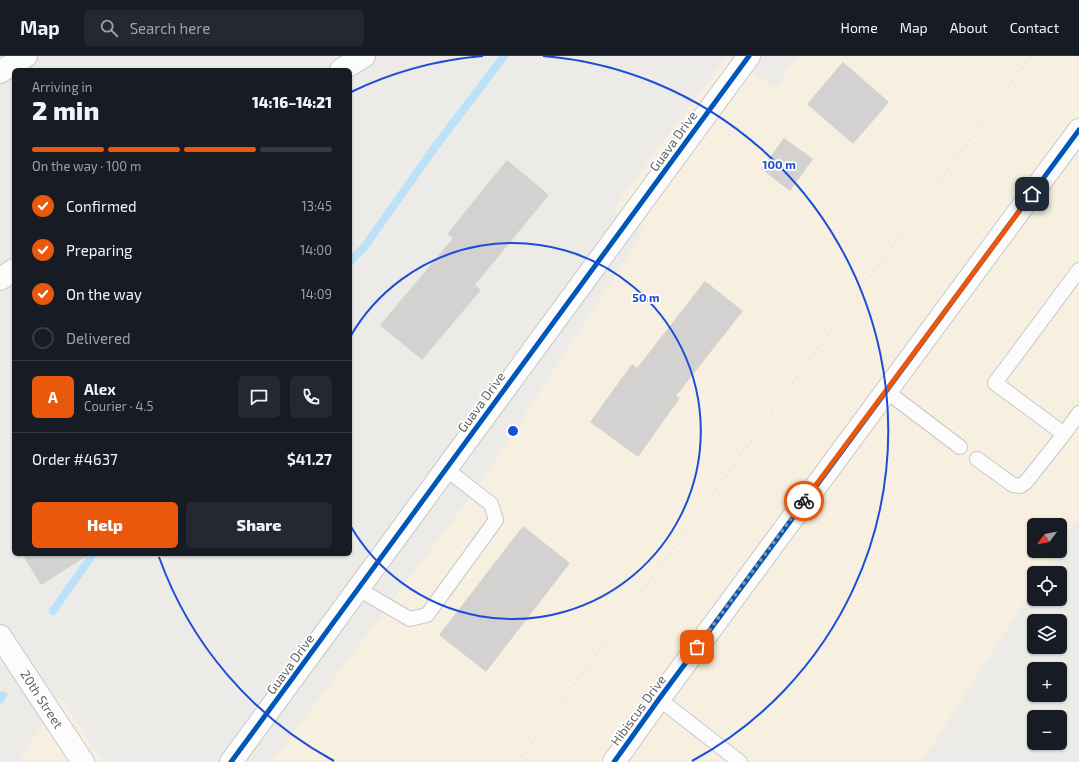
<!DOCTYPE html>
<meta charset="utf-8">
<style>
:root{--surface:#171b24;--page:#242831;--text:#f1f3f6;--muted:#9ea1a6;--line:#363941;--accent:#ea580c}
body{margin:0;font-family:"Exo 2",sans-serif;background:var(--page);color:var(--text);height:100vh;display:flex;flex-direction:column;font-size:15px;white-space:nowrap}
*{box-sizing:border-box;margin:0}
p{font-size:13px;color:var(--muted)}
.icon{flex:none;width:22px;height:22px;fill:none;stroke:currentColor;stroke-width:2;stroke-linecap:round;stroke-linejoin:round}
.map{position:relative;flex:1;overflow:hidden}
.side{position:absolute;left:12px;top:12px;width:340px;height:488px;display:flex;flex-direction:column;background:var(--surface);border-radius:6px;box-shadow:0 1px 3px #0004}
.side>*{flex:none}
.needle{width:26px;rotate:238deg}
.buttons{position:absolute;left:1027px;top:462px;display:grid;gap:8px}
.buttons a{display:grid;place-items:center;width:40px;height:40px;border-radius:6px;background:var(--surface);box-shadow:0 1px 3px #0004;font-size:20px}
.pin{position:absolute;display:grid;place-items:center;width:34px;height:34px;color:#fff;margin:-17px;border-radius:8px;box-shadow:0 2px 6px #0006}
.courier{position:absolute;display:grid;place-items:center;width:40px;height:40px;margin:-20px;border:3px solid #ea580c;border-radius:50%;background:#fff;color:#222;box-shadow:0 1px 5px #0007}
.overview em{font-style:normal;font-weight:800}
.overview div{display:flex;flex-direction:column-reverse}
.overview{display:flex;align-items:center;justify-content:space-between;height:68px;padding:0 20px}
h1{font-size:26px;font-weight:800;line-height:30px}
.bar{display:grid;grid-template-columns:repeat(4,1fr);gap:6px 4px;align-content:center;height:48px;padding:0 20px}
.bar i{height:5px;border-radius:3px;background:var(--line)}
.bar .current{background:var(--accent)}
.bar p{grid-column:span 4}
.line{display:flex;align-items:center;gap:10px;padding:0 20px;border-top:1px solid var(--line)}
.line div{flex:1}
.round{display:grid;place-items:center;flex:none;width:42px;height:42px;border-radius:6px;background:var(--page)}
ol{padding:0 20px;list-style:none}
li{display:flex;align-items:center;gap:12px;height:44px}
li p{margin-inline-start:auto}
li .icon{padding:4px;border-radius:50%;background:var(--accent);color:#fff;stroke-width:4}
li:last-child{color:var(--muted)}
li i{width:22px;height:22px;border:2px solid var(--line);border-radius:50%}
.action{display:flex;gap:8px;margin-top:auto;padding:8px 20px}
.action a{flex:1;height:46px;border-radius:6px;background:var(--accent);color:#fff;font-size:16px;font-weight:800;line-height:46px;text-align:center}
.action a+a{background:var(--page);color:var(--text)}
header{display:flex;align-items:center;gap:24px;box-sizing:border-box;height:56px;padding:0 20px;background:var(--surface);border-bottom:1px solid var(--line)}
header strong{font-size:19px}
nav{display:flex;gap:22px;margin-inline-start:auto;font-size:14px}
.search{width:280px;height:36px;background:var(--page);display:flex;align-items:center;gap:10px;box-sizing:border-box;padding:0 14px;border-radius:6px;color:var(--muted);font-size:15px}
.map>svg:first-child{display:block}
.commercial{fill:#f7f0e0}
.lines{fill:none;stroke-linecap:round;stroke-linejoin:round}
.stream{stroke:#bbe2f8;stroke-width:8}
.building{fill:#d4d2d1}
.service-casing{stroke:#c8c8c9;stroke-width:16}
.minor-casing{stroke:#c8c8c9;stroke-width:24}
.service{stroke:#fcfcfc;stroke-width:14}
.minor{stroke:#fcfcfc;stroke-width:22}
.rail{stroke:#e3e2e3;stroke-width:3;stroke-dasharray:1 5;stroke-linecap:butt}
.cycleway-casing{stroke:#fff;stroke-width:8}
.cycleway{stroke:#0057b8;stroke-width:5}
.done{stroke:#8f9194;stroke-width:4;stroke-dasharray:0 7.2}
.route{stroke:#ea580c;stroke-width:5}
.ring{fill:none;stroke:#1d4ed8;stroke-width:2}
.labels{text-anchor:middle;stroke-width:3.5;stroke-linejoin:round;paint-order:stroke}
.street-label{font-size:13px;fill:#5c6166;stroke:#fff}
.centre{fill:#1d4ed8;stroke:#fff;stroke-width:2}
.ring-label{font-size:12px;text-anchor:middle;font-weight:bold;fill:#1d4ed8;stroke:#fff;stroke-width:3.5;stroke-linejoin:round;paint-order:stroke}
</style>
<header>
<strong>Map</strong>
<div class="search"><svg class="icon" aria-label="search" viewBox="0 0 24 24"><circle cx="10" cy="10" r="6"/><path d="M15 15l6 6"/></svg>Search here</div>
<nav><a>Home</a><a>Map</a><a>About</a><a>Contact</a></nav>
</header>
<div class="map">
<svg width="1079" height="706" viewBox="0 0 1079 706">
<rect width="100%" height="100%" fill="#edebe8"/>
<path class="commercial" d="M727,0L775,32L798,0H1079V461L1060,490V469H1034V495H1057L1043,517H1034V531L933,688L920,706H271L482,425L644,175L613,153Z
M60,641L103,706H19Z"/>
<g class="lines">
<path class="stream" d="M350,206L365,190L435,91L504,0
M53,555L93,498
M0,644L3,639"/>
</g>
<path class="building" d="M843,6L889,46L853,88L807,48Z
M784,82L813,103L790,135L761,113Z
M507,104L549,139L475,229L481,234L422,304L380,269L453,182L447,178Z
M705,225L743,255L676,340L680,342L638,401L590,366L632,308L637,312Z
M523,470L570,507L486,616L439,579Z
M22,498H90L41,529Z"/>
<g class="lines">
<g class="service-casing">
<path id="service" d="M1079,214L995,327L1064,378L1079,357
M886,335L960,391
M977,403L1013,429L1020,430L1026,426L1064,378
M358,533L410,563L427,559L496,464L491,448L446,413
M659,643L740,706"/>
</g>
<g class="minor-casing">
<path id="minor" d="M341,14L364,0
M0,16L26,0
M0,223L14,214
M0,580L83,706
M231,706L749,0
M614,706L659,643L1079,74"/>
</g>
<use href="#service" class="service"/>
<use href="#minor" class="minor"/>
<path class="rail" d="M518,706L1030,0"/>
<g class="cycleway-casing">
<path id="cycleway" d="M231,706L749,0
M614,706L659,643L1079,74"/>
</g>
<use href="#cycleway" class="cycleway"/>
</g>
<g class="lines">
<path class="done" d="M697,591L804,445"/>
<path class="route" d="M804,445L1032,138"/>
</g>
<g class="ring">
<path d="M350 281A188 188 0 1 1 350 469"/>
<path d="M334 705A376 376 0 0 1 159 501M351 36A376 376 0 0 1 483 0M543 0A376 376 0 0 1 692 705"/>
</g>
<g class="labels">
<g class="street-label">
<text transform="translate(673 85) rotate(-54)" y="5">Guava Drive</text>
<text transform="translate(481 346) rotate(-54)" y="5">Guava Drive</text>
<text transform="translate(290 608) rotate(-54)" y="5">Guava Drive</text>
<text transform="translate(42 643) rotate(57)" y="5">20th Street</text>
<text transform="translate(638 654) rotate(-54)" y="5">Hibiscus Drive</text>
</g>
</g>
<circle cx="513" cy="375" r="6" class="centre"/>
<g class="ring-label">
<text x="779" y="113">100 m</text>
<text x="646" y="246">50 m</text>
</g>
</svg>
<div class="buttons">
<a><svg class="needle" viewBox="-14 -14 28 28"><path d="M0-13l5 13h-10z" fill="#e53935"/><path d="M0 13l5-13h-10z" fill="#9ea1a6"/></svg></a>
<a><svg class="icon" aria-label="locate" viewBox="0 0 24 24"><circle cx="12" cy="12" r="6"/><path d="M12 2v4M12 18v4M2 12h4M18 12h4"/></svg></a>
<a><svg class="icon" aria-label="layers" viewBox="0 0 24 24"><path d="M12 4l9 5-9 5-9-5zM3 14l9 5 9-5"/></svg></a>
<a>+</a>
<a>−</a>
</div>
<div class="pin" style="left:697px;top:591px;background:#ea580c"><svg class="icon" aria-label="bag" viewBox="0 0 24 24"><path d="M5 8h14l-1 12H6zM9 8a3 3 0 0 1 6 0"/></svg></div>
<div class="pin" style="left:1032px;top:138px;background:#1f2937"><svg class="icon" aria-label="home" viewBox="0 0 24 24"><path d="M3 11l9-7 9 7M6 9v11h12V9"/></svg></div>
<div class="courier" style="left:804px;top:445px"><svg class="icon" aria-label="bike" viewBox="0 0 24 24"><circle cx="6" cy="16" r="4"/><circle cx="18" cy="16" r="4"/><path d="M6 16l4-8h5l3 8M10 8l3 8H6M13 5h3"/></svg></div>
<section class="side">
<div class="overview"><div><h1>2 min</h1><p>Arriving in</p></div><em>14:16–14:21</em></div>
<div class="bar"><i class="current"></i><i class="current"></i><i class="current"></i><i></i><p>On the way · 100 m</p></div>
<ol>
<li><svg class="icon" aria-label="check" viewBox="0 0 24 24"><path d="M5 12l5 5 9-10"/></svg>Confirmed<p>13:45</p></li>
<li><svg class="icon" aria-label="check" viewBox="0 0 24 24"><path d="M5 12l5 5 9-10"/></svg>Preparing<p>14:00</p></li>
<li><svg class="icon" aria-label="check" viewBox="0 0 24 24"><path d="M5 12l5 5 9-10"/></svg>On the way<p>14:09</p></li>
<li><i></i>Delivered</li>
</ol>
<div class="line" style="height:72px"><b class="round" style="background:var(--accent);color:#fff">A</b><div><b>Alex</b><p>Courier · 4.5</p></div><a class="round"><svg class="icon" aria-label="chat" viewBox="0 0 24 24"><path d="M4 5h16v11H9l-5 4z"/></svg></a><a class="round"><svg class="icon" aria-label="phone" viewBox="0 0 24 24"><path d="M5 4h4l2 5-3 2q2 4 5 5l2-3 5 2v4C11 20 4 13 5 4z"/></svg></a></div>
<div class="line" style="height:52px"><div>Order #4637</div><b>$41.27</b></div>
<div class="action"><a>Help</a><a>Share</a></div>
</section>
</div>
